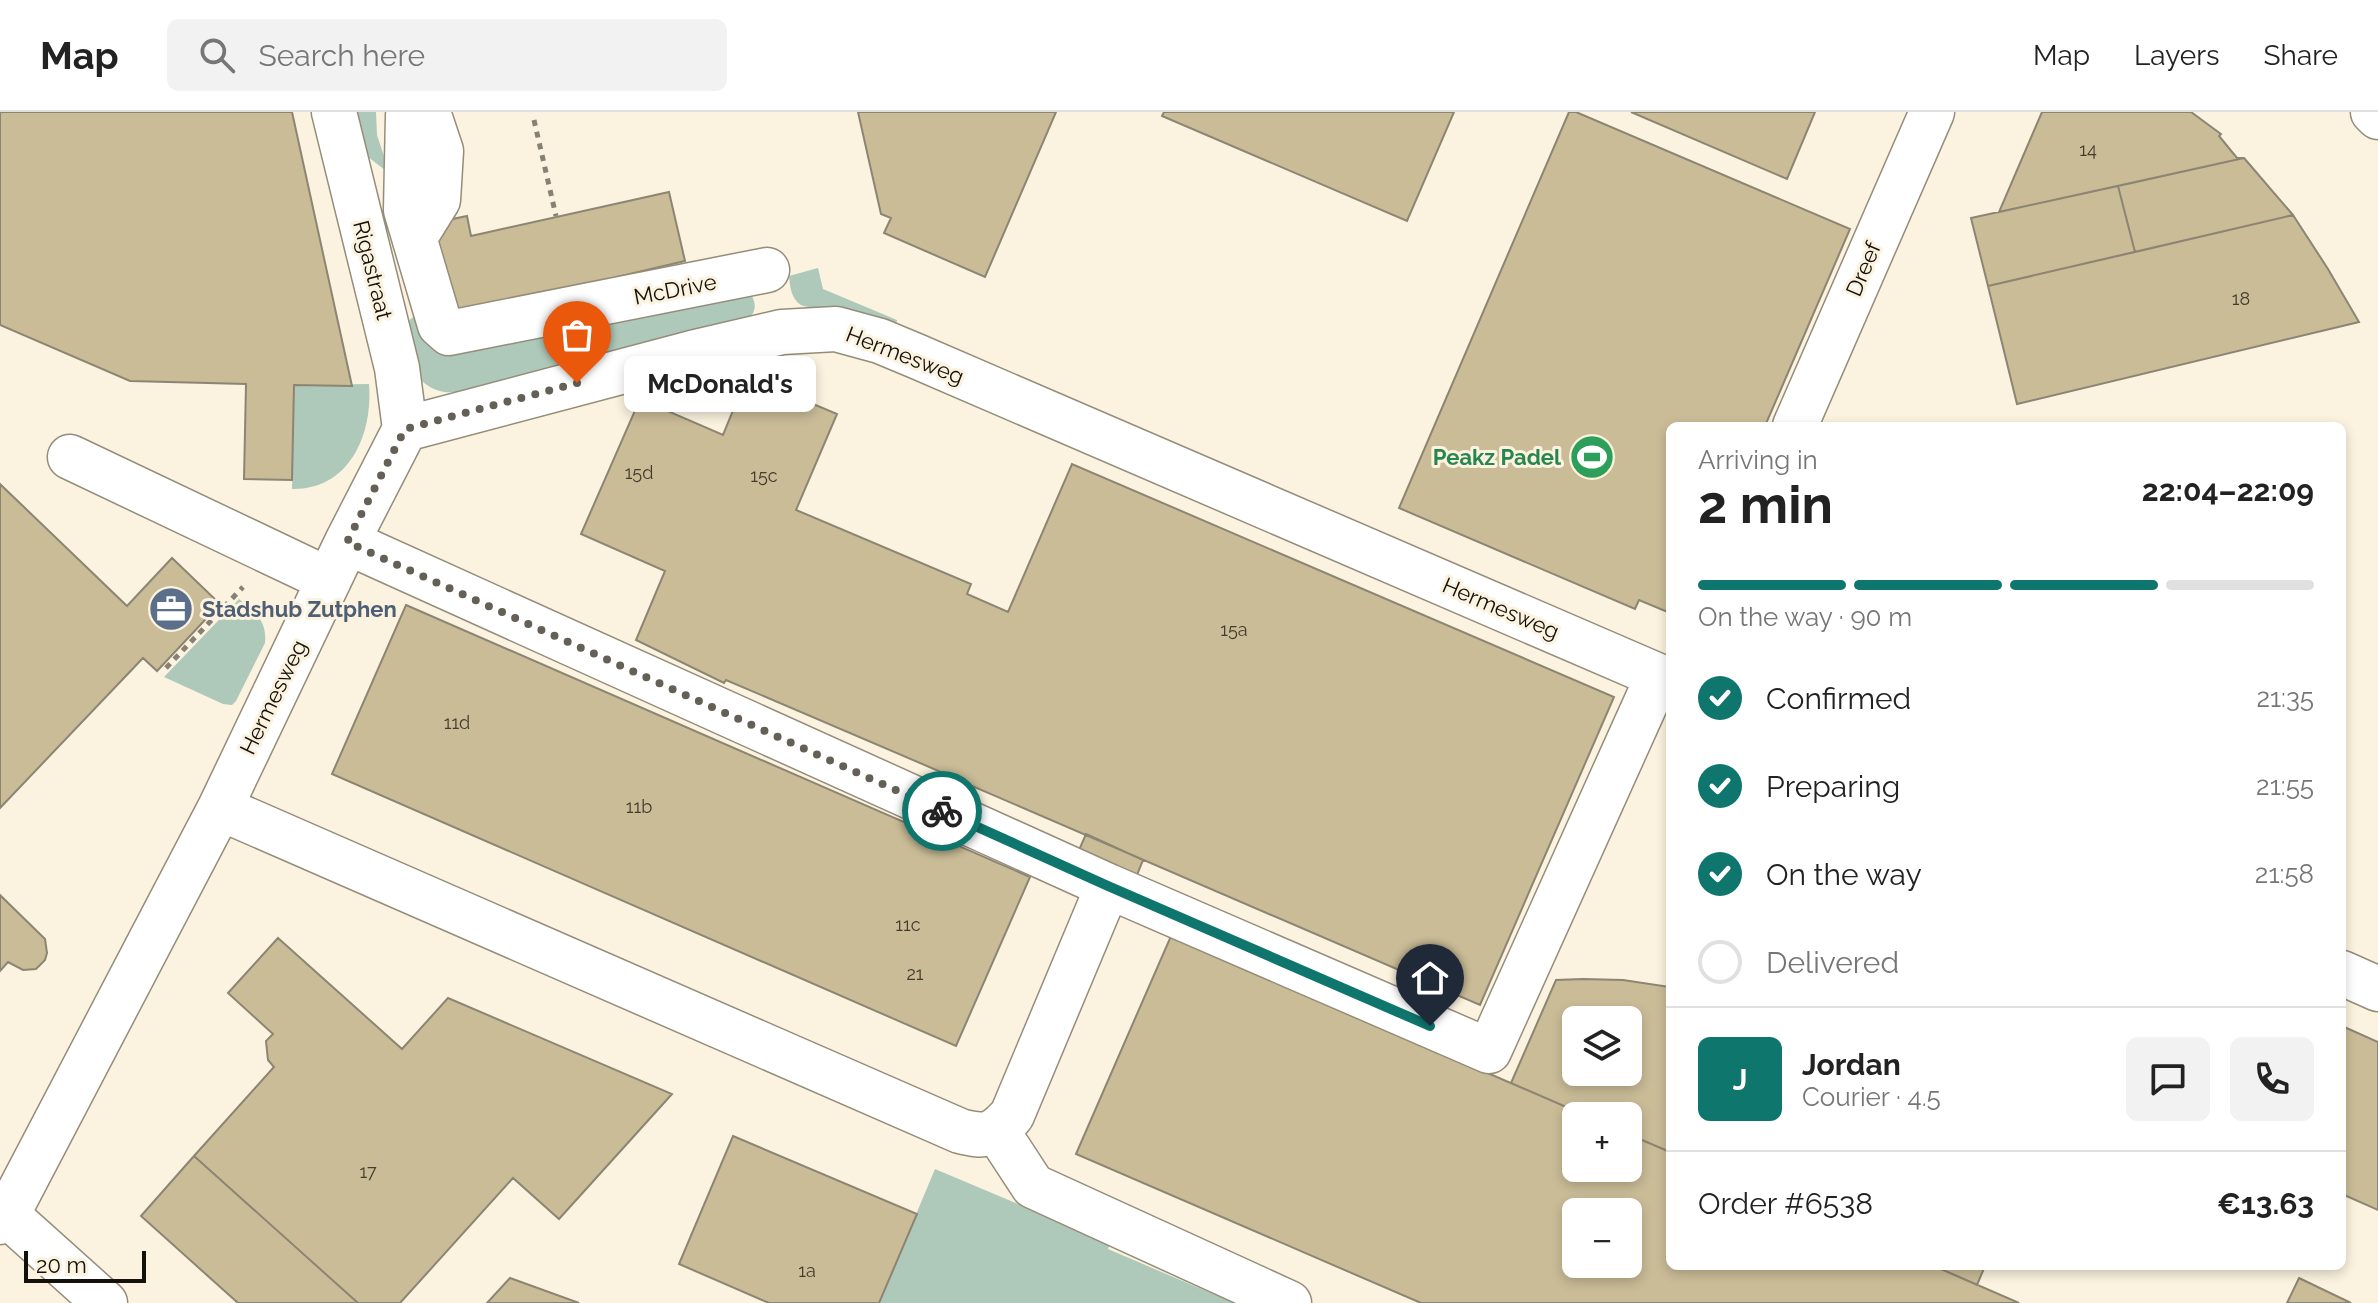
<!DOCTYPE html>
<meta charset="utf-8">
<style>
:root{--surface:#fff;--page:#f2f2f2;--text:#222;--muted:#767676;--line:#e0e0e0;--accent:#0f766e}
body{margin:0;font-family:Raleway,sans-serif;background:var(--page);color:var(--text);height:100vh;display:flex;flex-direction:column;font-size:30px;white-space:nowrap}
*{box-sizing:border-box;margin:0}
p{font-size:26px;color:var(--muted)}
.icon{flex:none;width:44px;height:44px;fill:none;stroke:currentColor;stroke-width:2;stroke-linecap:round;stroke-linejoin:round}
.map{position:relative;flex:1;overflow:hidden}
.panel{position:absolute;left:1666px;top:310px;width:680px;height:848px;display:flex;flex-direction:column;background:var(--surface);border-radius:12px;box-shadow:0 4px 12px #0003}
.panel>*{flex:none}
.buttons{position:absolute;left:1562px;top:894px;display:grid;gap:16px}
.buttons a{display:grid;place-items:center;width:80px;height:80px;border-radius:12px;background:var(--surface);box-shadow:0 4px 12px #0003;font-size:40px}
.scale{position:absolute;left:24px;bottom:20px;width:122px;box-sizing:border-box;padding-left:8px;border:4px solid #14110b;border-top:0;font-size:22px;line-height:28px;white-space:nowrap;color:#14110b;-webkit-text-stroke:6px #fbf3df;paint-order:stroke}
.pin{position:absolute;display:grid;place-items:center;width:68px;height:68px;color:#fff;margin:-82px -34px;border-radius:50% 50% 50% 0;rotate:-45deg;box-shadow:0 0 8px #0007}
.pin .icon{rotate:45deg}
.courier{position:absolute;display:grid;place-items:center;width:80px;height:80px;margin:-40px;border:6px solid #0f766e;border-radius:50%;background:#fff;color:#222;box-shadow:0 2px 10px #0007}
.bubble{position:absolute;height:56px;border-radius:12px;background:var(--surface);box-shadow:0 4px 12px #0003;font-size:26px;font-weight:700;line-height:56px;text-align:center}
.headline em{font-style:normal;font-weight:700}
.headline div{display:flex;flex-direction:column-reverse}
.headline{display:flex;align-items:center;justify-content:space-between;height:136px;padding:0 32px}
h1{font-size:52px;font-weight:700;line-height:60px}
.bar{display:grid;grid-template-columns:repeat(4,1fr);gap:12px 8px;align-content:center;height:96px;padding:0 32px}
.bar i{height:10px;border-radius:6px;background:var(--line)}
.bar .on{background:var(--accent)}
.bar p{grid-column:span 4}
.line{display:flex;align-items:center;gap:20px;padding:0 32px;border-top:2px solid var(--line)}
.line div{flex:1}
.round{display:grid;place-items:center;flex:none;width:84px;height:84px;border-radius:12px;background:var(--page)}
ol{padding:0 32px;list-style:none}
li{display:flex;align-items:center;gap:24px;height:88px}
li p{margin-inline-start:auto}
li .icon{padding:8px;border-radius:50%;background:var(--accent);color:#fff;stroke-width:4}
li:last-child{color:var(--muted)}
li i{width:44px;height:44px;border:4px solid var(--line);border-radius:50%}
header{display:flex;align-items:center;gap:48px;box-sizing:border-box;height:112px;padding:0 40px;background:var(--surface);border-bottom:2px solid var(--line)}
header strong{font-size:38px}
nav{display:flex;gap:44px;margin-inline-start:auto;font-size:28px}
.search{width:560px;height:72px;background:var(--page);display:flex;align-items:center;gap:20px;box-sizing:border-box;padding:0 28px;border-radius:12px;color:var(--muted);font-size:30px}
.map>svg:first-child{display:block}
.green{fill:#aec9ba}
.building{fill:#cabc97;stroke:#8c8573;stroke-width:2;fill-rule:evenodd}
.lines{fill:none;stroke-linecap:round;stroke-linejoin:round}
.minor-casing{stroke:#948d7a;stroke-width:47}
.path{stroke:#878174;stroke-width:5;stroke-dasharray:6 6;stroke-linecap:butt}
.minor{stroke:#fff;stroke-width:44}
.done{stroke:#656055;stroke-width:8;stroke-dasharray:0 14.4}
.route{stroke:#0f766e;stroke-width:10}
.labels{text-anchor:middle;stroke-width:6;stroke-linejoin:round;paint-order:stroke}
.number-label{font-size:18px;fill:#423c2e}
.street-label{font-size:22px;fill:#14110b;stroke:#fbf3df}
.leisure-label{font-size:22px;font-weight:bold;fill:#27864d;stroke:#fbf3df;text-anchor:end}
.service-label{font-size:22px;font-weight:bold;fill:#4e5e75;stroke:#fbf3df;text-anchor:start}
</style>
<header>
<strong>Map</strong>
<div class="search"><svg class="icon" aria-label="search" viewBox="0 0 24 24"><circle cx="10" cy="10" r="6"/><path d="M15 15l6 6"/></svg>Search here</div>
<nav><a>Map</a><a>Layers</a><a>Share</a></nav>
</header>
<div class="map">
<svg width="2378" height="1191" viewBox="0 0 2378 1191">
<rect width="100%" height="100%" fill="#fbf3df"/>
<path class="green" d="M351,0H376L377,23L390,62L363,41Z
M818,156L823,177L897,208L896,212C884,207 871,202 859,200C847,198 808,197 801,193C791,187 790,174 789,164Z
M750,180C755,189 758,198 749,206L458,280C447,281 437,280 427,273C410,262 390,211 418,203Z
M369,272C373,322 350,378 292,377L294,273Z
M239,487C255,501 267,507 265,531L236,589L232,593L223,592L164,565Z
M935,1057L1110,1131L1108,1137L1234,1191H879Z"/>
<path class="building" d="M0,0H292L352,274L294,273L292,368L244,367L246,272L130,269L0,213Z
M858,0H1056L985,165L884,121L891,106L881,102Z
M1164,0H1454L1407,109L1162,4Z
M1569,0H1576L1850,117L1765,314H1670V501L1639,488L1635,497L1399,396Z
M1631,0H1815L1787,67Z
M2042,0H2191L2221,22L2219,24L2237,46H2244L1999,100Z
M2244,46L2293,103L2135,140L2118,74Z
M2118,74L2135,140L1988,174L1971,106Z
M669,80L685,149L617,165L619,170L456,201L426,134L443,109L467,104L471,124Z
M2293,103L2328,157L2359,210L2017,292L1988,174Z
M747,264L837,302L796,398L971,472L967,482L1008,500L1072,352L1614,585L1480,893L942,661L940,664L941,660L726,568L724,571L636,528L665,459L581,422L640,287L723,323Z
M0,372L127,494L172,446L220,492L157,559L143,546L0,696Z
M406,493L1030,765L956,934L332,662Z
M1086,722L1143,748L1137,763L1079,738Z
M0,783L45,827L47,841L45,848L36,857L23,858L8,850L0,859Z
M1171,824L1587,1004H1576V1056H1628V1022L1670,1040V1154H1934L2019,1191H1421L1076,1042ZM1576,1100H1628V1152H1576Z
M278,826L402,937L448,886L672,982L559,1107L513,1066L400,1191H358L194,1044L274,955L268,948L266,929L273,922L228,881Z
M1583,867L1623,868L1670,875V1040L1628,1022V1004H1587L1511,971L1556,868ZM1576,908H1628V960H1576Z
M2342,914L2378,930V1098L2342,1082Z
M733,1024L917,1102L879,1191H769L679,1152Z
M194,1044L358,1191H238L141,1104Z
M1934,1154H1985L1977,1173Z
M510,1166L579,1191H487Z
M2299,1166L2351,1191H2287Z"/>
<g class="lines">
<g class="minor-casing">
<path id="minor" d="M334,0L397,256L405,317
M411,0L408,4L406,98L440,213L449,221L767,158
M2373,0L2378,5
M415,125L438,88L441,39L428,0
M1795,314L1932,0
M70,345L329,468
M220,696L960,1019C987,1026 994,1023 1012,1003L1108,774L347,430
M1108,774L1489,939L1658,564
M2342,861L2378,877
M997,1019L1033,1074L1289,1191
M7,1103L105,1191
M0,1110L7,1103L220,696L347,430L405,317L692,241L782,220L836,217L880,229L916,244L1670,569"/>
</g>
<path class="path" d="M534,8L556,104
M166,556L243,475"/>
<use href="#minor" class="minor"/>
</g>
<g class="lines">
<path class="done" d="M577,271L405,317L347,430L942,699"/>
<path class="route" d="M942,699L1108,774L1430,914"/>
</g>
<defs>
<g id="stadium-disc" transform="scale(2.3)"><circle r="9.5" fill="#2e9e5b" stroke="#fbf3df"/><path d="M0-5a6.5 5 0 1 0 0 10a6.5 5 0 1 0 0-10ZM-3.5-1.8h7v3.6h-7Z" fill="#fff"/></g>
<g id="office-disc" transform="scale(2.3)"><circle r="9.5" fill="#5c6f8a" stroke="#fbf3df"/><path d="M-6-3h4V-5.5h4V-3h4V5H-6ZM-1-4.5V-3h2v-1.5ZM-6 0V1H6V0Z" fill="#fff"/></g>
</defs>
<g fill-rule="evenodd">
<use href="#stadium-disc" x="1592" y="345"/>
<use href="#office-disc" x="171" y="497"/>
</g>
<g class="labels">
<g class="number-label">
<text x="2088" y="44">14</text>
<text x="2241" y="193">18</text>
<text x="639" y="367">15d</text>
<text x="764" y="370">15c</text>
<text x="1234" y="524">15a</text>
<text x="457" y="617">11d</text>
<text x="639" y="701">11b</text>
<text x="908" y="819">11c</text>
<text x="915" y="868">21</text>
<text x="368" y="1066">17</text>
<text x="807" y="1165">1a</text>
</g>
<g class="street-label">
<text transform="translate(1863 157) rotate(-67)" y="8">Dreef</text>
<text transform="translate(373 158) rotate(76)" y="8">Rigastraat</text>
<text transform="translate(675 177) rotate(-11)" y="8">McDrive</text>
<text transform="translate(905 243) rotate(21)" y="8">Hermesweg</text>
<text transform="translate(1501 496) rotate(23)" y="8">Hermesweg</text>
<text transform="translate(273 585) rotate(-64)" y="8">Hermesweg</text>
</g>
<g class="leisure-label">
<text x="1561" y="353">Peakz Padel</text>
</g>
<g class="service-label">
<text x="202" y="505">Stadshub Zutphen</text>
</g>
</g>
</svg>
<div class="buttons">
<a><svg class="icon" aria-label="layers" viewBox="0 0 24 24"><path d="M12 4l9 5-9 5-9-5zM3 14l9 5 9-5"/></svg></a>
<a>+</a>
<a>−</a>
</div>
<div class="scale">20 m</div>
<div class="pin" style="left:577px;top:271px;background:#ea580c"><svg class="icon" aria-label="bag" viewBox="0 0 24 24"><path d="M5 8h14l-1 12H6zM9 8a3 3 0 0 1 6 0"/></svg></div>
<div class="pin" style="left:1430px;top:914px;background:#1f2937"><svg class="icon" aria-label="home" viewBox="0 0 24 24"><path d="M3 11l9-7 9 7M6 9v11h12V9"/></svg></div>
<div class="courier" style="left:942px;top:699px"><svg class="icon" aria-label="bike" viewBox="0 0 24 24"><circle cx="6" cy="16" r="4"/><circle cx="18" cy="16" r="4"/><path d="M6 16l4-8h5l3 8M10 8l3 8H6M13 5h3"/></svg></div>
<div class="bubble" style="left:624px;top:244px;width:192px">McDonald's</div>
<section class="panel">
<div class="headline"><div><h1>2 min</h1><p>Arriving in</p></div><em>22:04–22:09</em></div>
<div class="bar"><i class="on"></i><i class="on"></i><i class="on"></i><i></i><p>On the way · 90 m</p></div>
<ol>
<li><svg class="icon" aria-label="check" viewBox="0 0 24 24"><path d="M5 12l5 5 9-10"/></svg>Confirmed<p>21:35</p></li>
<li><svg class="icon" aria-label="check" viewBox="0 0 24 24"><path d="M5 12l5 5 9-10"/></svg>Preparing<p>21:55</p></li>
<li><svg class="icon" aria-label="check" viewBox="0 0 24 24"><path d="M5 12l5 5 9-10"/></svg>On the way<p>21:58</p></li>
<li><i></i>Delivered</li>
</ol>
<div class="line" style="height:144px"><b class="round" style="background:var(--accent);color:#fff">J</b><div><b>Jordan</b><p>Courier · 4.5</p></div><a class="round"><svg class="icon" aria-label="chat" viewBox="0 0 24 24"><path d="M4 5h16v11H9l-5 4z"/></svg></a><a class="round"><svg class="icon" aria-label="phone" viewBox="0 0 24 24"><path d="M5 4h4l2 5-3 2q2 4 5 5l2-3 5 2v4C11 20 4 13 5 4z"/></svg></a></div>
<div class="line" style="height:104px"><div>Order #6538</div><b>€13.63</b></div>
</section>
</div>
